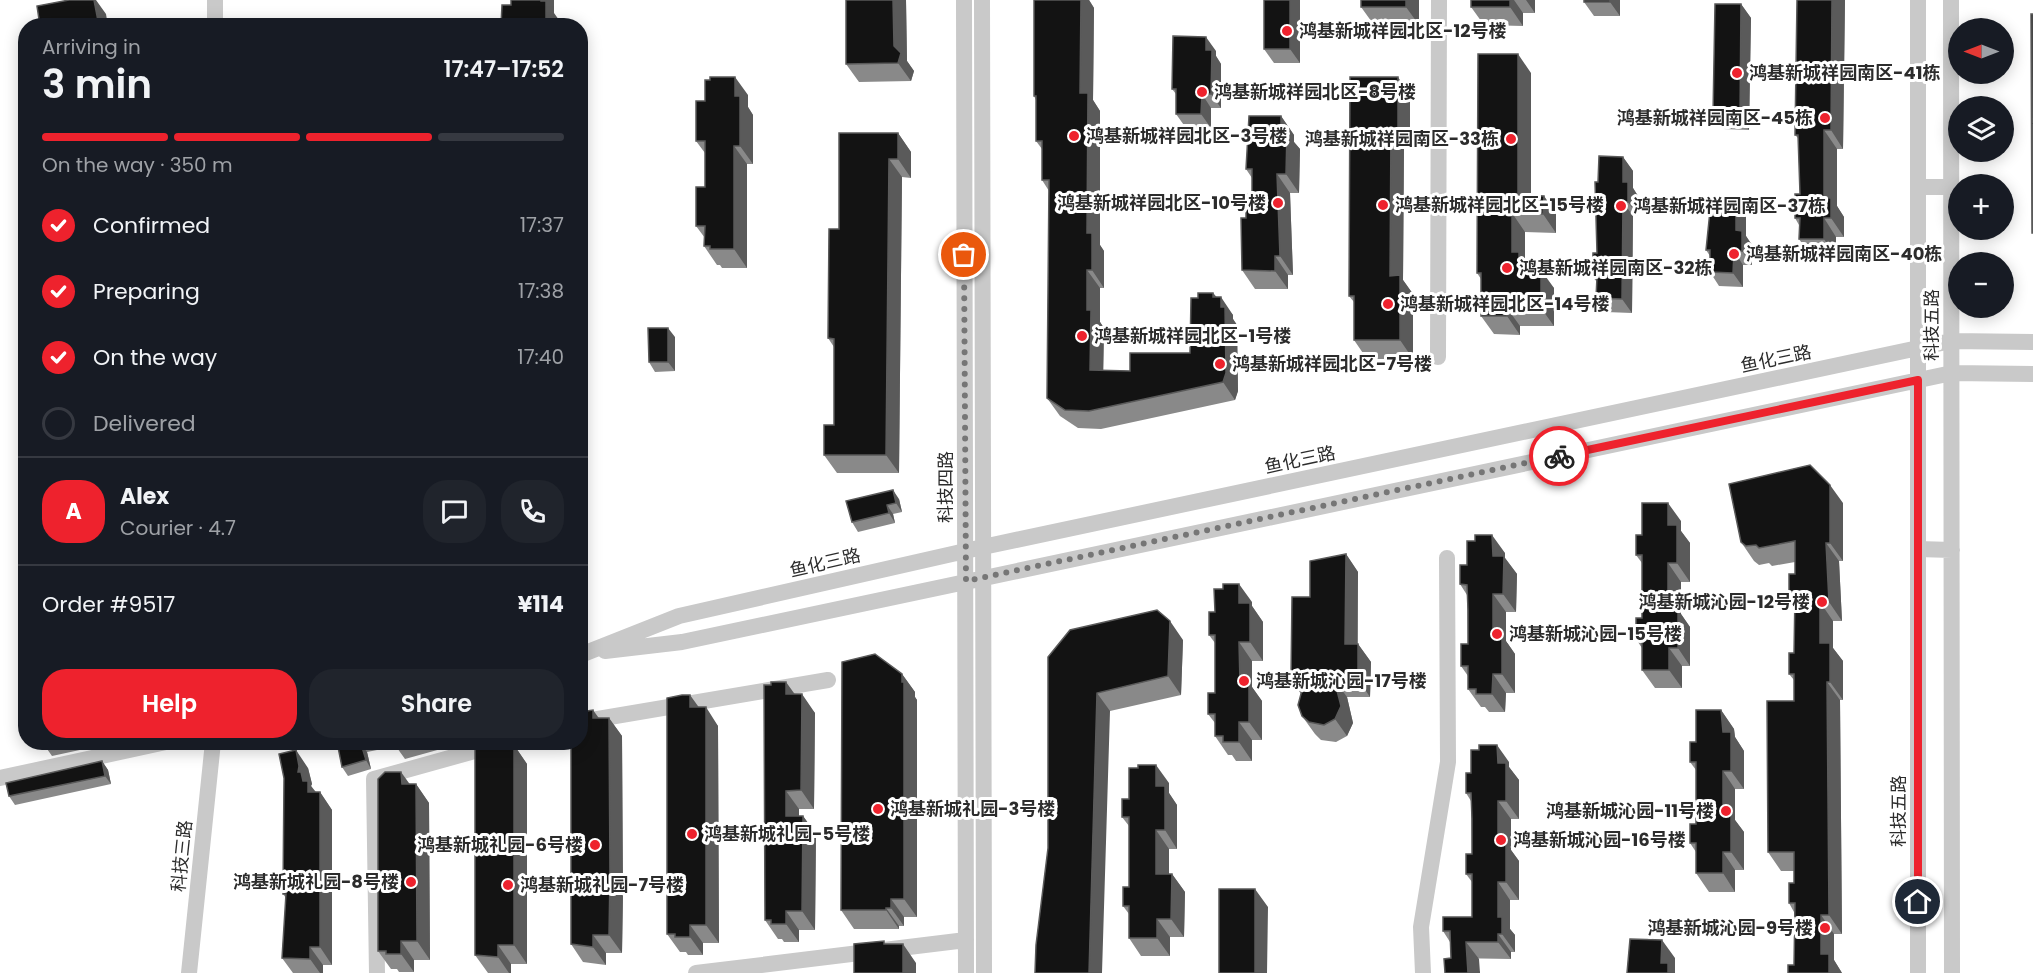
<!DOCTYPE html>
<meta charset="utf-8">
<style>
:root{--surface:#171b24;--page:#20242c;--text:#f1f3f6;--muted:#9ea1a6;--line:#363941;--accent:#ee222d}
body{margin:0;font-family:Poppins,"Noto Sans SC",sans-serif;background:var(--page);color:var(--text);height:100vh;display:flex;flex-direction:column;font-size:22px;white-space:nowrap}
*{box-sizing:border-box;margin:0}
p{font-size:20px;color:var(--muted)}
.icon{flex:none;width:33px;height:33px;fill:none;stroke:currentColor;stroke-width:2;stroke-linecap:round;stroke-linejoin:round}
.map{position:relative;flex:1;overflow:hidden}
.panel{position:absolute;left:18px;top:18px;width:570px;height:732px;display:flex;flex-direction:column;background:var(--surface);border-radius:24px;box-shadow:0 3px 15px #0003}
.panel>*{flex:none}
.needle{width:39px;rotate:270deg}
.tools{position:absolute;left:1948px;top:18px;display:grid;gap:12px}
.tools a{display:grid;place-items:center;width:66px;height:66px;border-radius:50%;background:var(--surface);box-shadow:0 3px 15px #0003;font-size:30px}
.pin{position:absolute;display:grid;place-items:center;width:51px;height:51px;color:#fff;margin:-26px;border:3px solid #fff;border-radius:50%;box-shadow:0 2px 6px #0007}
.courier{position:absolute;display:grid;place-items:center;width:60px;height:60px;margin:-30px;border:4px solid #ee222d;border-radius:50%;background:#fff;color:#222;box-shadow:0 2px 8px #0007}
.summary em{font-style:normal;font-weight:600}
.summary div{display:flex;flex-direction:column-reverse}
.summary{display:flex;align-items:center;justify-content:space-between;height:102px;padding:0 24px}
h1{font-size:39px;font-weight:600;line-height:45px}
.bar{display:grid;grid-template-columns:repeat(4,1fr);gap:9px 6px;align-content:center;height:72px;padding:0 24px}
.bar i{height:8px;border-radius:4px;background:var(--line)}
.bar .active{background:var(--accent)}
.bar p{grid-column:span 4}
.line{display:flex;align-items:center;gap:15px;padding:0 24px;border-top:2px solid var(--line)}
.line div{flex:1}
.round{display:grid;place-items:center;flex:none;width:63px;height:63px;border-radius:24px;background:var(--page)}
ol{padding:0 24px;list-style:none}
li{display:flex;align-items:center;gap:18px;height:66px}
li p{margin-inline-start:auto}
li .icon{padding:6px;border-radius:50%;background:var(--accent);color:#fff;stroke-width:4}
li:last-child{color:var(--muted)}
li i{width:33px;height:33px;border:3px solid var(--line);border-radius:50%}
.cta{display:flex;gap:12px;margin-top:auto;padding:12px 24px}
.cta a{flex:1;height:69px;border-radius:24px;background:var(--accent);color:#fff;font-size:24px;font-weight:600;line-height:69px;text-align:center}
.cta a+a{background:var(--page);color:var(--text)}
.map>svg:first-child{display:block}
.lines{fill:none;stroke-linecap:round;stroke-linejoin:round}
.minor{stroke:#c9c9c9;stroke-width:16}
.wall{fill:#898989}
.shaded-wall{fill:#5a5a5a}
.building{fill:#131313;stroke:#5a5a5a;stroke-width:1.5}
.done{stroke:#767676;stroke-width:6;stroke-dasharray:0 10.8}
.route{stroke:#ee222d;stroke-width:8}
.poi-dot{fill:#ee222d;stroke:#fff;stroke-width:2}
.labels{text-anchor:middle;stroke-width:6;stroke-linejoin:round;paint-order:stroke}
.poi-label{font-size:18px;font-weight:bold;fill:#2c2c2c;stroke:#fff;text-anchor:start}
.street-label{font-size:18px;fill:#2c2c2c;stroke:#fff}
</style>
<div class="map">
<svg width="2033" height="973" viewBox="0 0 2033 973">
<rect width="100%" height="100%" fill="#fff"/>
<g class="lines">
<path class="minor" d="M964,0L966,973
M982,0L984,973
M1918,0V973
M1951,0L1952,973
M215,26V0
M1918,187H1951
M1438,357L1439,0
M1918,549L1952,550
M605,651L682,642L1952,373L2033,374
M583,654L679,616L983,547L1951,341L2033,342
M580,722L828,680
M0,778L166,742
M189,973L213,742
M377,973L374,779L507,742
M696,973L966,940
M1423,973L1421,927L1448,762L1447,558"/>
</g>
<path class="wall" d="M846,0H906L907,61L914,71L911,81L859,82L846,64Z
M1034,0H1089L1094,8L1093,100L1100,111V245L1104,251V288H1100V322L1104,328L1103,370L1130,371L1190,353L1198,298L1213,293L1233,315V319L1237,325L1238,391L1235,400L1101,429L1078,428L1060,416L1047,398L1049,191L1042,180V149L1036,141V100L1034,96Z
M1264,0H1300V63H1274L1264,49Z
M1361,0H1419V25H1374L1361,7Z
M1471,0H1535V13H1523V26L1484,25L1471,7Z
M1584,0H1620V16H1594L1584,2Z
M1845,0L1843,149H1837V206L1844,217V237H1836V258H1812L1799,239V225L1795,218L1800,194L1799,139L1795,135Z
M1741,4L1751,18L1749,130L1723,129L1713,115Z
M1216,51V56L1221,64V108H1211V128H1186L1176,114V94L1172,89Z
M1531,73V195L1544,196L1556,214V233L1525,232V261L1531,270L1554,288V326H1520V335L1494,334L1481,316V279L1477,273Z
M1350,77L1410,96V147H1404L1403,280L1413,294V359H1367L1354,340V302L1349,296Z
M748,95V107L753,115V164H747V268H722L720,265H717L704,246L705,238L696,226L705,187V153L696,141L705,101Z
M1281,116L1294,135V142L1300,149L1299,193H1290L1293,275H1288V289H1255L1242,270L1246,218L1252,194V178L1246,169Z
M898,133L911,152V178L902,177L899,473H837L824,455L834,425V347L828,338L839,229Z
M1623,157L1633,171V188L1638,196V216H1633L1632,313L1606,312L1596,298L1597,282L1592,276L1597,253L1598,182Z
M1736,197L1746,211V236L1752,245V265H1743V287L1719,286L1710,272V256L1706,250L1719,201Z
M675,337V371L655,372L649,362Z
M899,499L902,512L893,514L895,523L858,532L852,522Z
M1843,503V561H1839L1842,621H1833V648L1843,661V700H1840L1842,934H1834V960L1842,973L1794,965V912L1789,903L1794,883V871H1781L1768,852L1794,701V680L1789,674L1794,653L1795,602L1789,594L1795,574V562L1772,566L1769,563L1759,565L1754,561L1741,542Z
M1681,521V531L1690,543V582H1681V614L1690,627V666H1682V688H1655L1642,670V648L1636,639L1642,618V563L1636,555L1642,535Z
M1475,541L1505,553V558L1517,574L1516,612H1506V641L1515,654V693H1506L1505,712H1489L1485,707H1481L1468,689V676L1461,666L1468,644L1467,595L1460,584Z
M1346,554L1358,572V644L1371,662L1370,697H1347L1353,723L1347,736L1336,742L1321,740L1315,734L1302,716L1301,694L1291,679L1310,597Z
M1252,602V606L1263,622V661H1252V687L1262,701V740H1252V761H1236L1232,755H1228L1215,736V723L1208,714L1215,693V643L1209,635L1215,612Z
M1070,630L1183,640L1181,695L1110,711L1048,848Z
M902,674L915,692V697L917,700V917H904V926H899V929H854L841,910Z
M795,694L815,713L814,809H799V816H803L816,834L815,930H799V942H784L782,939H778L765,920Z
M699,707L718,726L719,943H703V955H688L686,952H680L667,934Z
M1721,710L1734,729L1735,737L1744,751V789H1735V820L1744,832V870H1735V892H1709L1696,873V852L1690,843L1696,824V770L1690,762L1696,742Z
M599,718H609L622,736L623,893L622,953H606V965L583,962L571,944Z
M44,742H112V743L52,756L45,746Z
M337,742H381L382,749L367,752L371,769L348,776L342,767Z
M395,742H466L405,759L395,745Z
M514,745L527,764V964H511V973H488L475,955Z
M102,761L108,770L111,784L15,805L9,796Z
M1509,762V767L1519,780V819H1511V850L1519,861V900H1510V929L1515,935V952H1511V959L1451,958L1450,942L1443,931L1472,917V882L1466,874L1472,854L1471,801L1466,793L1471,773Z
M308,768L312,784L311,786L316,792H320L332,810V965H323V973H293L282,958L286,898L283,894Z
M1169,783V793L1177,805V849H1169V874H1172L1185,892L1184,937H1170V956H1141L1129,938V914L1123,906L1129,887V826L1122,817Z
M410,784H416L429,803L430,960H414V972H399L397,969H391L378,951Z"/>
<path class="shaded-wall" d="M94,0H96L106,14L108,26H99Z
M541,0H554V13L559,20V26H546Z
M893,0H906L907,61L914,71L911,81L898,63L894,46Z
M1081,0H1089L1094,8L1093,100L1100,111V245L1104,251V288L1092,270L1087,233L1080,93Z
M1290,0H1300V63L1290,49Z
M1406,0H1419V25L1406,7Z
M1510,0H1514L1523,13V26L1510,7Z
M1526,0H1535V13Z
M1610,0H1620V16L1610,2Z
M1832,0H1845L1843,149L1831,130Z
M1741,4L1751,18L1749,130L1740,116Z
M1206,37L1216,51V56L1221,64V108L1211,94L1206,50Z
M1518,54L1531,73V213L1518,195Z
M735,77L748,95V107L753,115V164L740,146L735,96Z
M1398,77L1410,96V147L1398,129Z
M1202,94L1211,108V128L1201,114Z
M1281,116L1294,135V142L1300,149L1299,193L1286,174L1281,131Z
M1391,129L1404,147L1403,280L1413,294V359L1400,340L1390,276Z
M1824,130L1837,149V206L1844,217V237L1831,218L1824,198Z
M898,133L911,152V178L898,159Z
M734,146L747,164V268L734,249Z
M1623,157L1633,171V188L1638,196V216L1628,202L1623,182Z
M889,159L902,177L899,473L886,455Z
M1277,174L1290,193L1293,275L1280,256Z
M1544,196L1556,214V233L1543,214Z
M1736,197L1746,211V236L1752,245V265L1742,251L1736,230Z
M1623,202L1633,216L1632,313L1622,299Z
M1512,213L1525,232V261L1532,271L1519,270L1512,252Z
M1824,218L1836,237V258L1824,239Z
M1734,251L1743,265V287L1733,273Z
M1275,256L1288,275V289L1275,271Z
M1087,270L1100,288V322L1104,328L1103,388L1090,370L1087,310Z
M1541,270L1554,288V326L1541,308Z
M1213,293L1221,303V297L1233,315V319L1237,325L1238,391L1235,400L1223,382Z
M1507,308L1520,326V335L1507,316Z
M668,328L675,337V371L668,362Z
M1830,485L1843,503V561L1830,543Z
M893,490L899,499L902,512L896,503Z
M1668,503L1681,521V531L1690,543V582L1677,563L1668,525Z
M887,505L893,514L895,523L889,513Z
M1492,535L1505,553V558L1517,574L1516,612L1503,594L1493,556Z
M1826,543L1839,561L1842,621L1829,602Z
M1346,554L1358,572L1357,662L1345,644Z
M1668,563L1681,582V614L1690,627V666L1678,648L1668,609Z
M1239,584L1252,602V606L1263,622V661L1250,642L1239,603Z
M1493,594L1506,612V641L1515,654V693L1502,674L1493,635Z
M1820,602L1833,621V648L1843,661V700L1830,682L1820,643Z
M1170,621L1183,640L1181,695L1168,676Z
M1239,642L1252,661V687L1262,701V740L1249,722L1240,683Z
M1358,644L1371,662L1370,697L1358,679Z
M1669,648L1682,666V688L1669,670Z
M902,674L915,692V697L917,700V917L904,899Z
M1493,674L1506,693L1505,712L1492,694Z
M1334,679L1347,697L1353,723L1347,736L1335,719Z
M786,682L799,700L786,694Z
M1827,682L1840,700L1842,934L1829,915Z
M1097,693L1110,711L1102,973H1089Z
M802,694L815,713L814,809L801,790Z
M690,695L703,713L690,707Z
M706,707L718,726L719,943L706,925Z
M593,710L606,728L593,718Z
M1721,710L1734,729L1735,737L1744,751V789L1731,771L1723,732Z
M609,718L622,736L623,893L622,953L609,935Z
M1239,722L1252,740V761L1239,742Z
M377,742H381L382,749Z
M361,744L367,752L371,769L366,760Z
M514,745L527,764V964L514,945Z
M1497,745L1509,762V767L1519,780V819L1506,801L1498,763Z
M296,750L308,768L312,784L311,786L320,798V792L332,810V965L320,947L308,792L298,772Z
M102,761L108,770L111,784L105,776Z
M1156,765L1169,783V793L1177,805V849L1165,830L1156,786Z
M1723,771L1735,789V820L1744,832V870L1731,852L1723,813Z
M401,772L414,790L402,784Z
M416,784L429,803L430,960L417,941Z
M786,791L799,809V834L786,816Z
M1498,801L1511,819V850L1519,861V900L1506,882L1498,844Z
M803,816L816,834L815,930L802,911Z
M1156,830L1169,849V892L1156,874Z
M1723,852L1735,870V892L1723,873Z
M1172,874L1185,892L1184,937L1171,919Z
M1498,882L1510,900V929L1515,935V952L1502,934L1498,917Z
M1255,889L1268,907L1267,973H1255Z
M891,899L904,917V926L891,908Z
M886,908L899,926V929L886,910Z
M786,911L799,930V942L786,924Z
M1821,915L1834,934V960L1842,973H1829L1821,954Z
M1157,919L1170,937V956L1157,938Z
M690,925L703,943V955L690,937Z
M1498,934L1511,952V959L1498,942Z
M593,935L606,953V965L593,947Z
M1662,940L1675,958V973H1668L1661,963Z
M401,941L414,960V972L401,954Z
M1466,942L1479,959L1480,973H1468Z
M903,944L916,963V973H903Z
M498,945L511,964V973H509L498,957Z
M310,947L323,965V973H320L310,959Z"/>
<path class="building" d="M69,0H94L99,26H40L37,6Z
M511,0H541V1H546V26H501L502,5H511Z
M846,0H893L894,46L901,53L898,63L846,64Z
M1034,0H1081L1080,93H1088L1087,233H1092V270H1087V310H1091L1090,370L1130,371V353H1190L1191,298H1198V293H1213V297H1221V307H1225L1226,373L1223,382L1089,411L1065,410L1047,398L1049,180H1042V141H1036V96H1034Z
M1264,0H1290V49H1264Z
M1361,0H1406V7H1361Z
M1471,0H1510V7H1471Z
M1584,0H1610V2H1584Z
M1797,0H1832L1831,130H1824V198H1831V218H1824V239H1799L1800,218H1795V194H1800L1798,135H1795Z
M1715,4H1741L1740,116L1713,115Z
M2031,14H2033V233H2032Z
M1173,36L1206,37V50H1212L1211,94H1202L1201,114H1176V89H1172Z
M1478,54H1518V195L1544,196L1543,214L1512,213V252H1519V270H1541V308H1507V316H1481V273H1477Z
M710,77H735V96H740V146H734V249H710V246H704L705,226H696V187H705V141H696V101H705V80H710Z
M1350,77H1398V129H1391L1390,276L1400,275V340H1354V296H1349Z
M1249,116H1281V131H1287L1286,174H1277L1280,256H1275V271L1242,270L1241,218H1246V194H1252V169H1246Z
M839,133H898V159H889L886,455H824V425H834V339L828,338L829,229H839Z
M1599,156L1623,157V182H1628V202H1623L1622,299L1596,298L1597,277L1592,276L1593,253H1597L1595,182H1598Z
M1719,197H1736V230L1742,231V251H1734L1733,273L1710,272V250H1706L1711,201H1719Z
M648,328H668V362H649Z
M1810,465L1830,485V543H1826L1829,602H1820V643H1830V682H1827L1829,915H1821V954H1829V973H1788V965H1794L1795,903H1789V883H1794V852H1768L1767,701H1794V674H1789V653H1794L1795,594H1789V574H1795V541L1759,548L1756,545L1746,546L1741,542L1729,484Z
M893,490L896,503L887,505L889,513L852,522L846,501Z
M1642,503H1668V525H1677V563H1668V609H1678V648H1669V670H1642V639H1636V618H1642V555H1636V535H1642Z
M1475,535H1492L1493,556H1504L1503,594H1493V635H1502V674H1493L1492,694H1476V689H1468V666H1461V644H1468V610L1467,585L1460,584V565H1467V541H1475Z
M1346,554L1345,644H1358V679H1334L1341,706L1335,719L1324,725L1309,722L1302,716L1298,705L1305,679H1291L1292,597H1310V561Z
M1223,584H1239V603H1250V642H1239L1240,683H1249V722H1239V742H1223V736H1215V714H1208V693H1215V635H1209V612H1215L1214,589H1223Z
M1157,610L1170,621L1168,676L1097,693L1089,973H1035L1036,945L1048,848V657L1070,630Z
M875,654L902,674V682H904V899H891V908H886V910H841L842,662Z
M771,682H786V694H802L801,790L786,791V816H803L802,911H786V924H771V920H765L764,685H771Z
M682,695H690V707H706V925H690V937H675V934H667V698Z
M593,710V718H609L610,875L609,935H593V947L571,944V742H580V712Z
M1696,710H1721L1723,732H1731V771H1723V813H1731V852H1723V873H1696V843H1690V824H1696V762H1690V742H1696Z
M44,742H63L45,746Z
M337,742H368L361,744L366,760L342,767Z
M395,742H406L395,745Z
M475,745H514V945H498V957L475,955Z
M1479,745H1497L1498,763H1506V801H1498V844H1506V882H1498V917H1502V934H1498V942H1466L1468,973L1479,972V973H1445L1444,959L1451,958L1450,931H1443V917H1472V874H1466V854H1472V819L1471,793H1466V773H1471V750H1479Z
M296,750L299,766L298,772H301L303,781H308V792H320V947H310V959L282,958L286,894H283L284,778L279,754Z
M102,761L105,776L9,796L6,783Z
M1138,765H1156V786H1165V830H1156V874H1172L1171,919H1157V938H1129V906H1123V887H1129V817H1122V799H1129V768H1138Z
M385,772H401L402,784H416L417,941H401V954H386V951H378V779Z
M1219,889H1255V973H1219Z
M1630,939L1662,940L1661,963H1668V973H1627Z
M884,941V944H903V973H854V944Z"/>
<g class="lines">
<path class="done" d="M964,255L966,581L1559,456"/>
<path class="route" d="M1559,456L1918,380V902"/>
</g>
<g class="poi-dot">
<circle cx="1287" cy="31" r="6"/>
<circle cx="1737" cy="73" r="6"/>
<circle cx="1202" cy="92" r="6"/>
<circle cx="1825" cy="118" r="6"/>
<circle cx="1074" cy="136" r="6"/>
<circle cx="1511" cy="139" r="6"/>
<circle cx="1278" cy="203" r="6"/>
<circle cx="1383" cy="205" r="6"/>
<circle cx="1621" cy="206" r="6"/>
<circle cx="1734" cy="254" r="6"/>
<circle cx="1507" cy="268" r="6"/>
<circle cx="1388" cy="304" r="6"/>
<circle cx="1082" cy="336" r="6"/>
<circle cx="1220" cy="364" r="6"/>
<circle cx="1822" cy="602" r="6"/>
<circle cx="1497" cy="634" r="6"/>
<circle cx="1244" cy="681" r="6"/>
<circle cx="878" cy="809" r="6"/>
<circle cx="1726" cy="811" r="6"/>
<circle cx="692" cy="834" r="6"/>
<circle cx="1501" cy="840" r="6"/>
<circle cx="595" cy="845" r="6"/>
<circle cx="411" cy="882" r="6"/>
<circle cx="508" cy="885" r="6"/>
<circle cx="1825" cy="928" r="6"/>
</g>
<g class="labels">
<g class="poi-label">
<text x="1299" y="37">鸿基新城祥园北区-12号楼</text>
<text x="1749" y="79">鸿基新城祥园南区-41栋</text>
<text x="1214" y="98">鸿基新城祥园北区-8号楼</text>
<text x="1813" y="124" text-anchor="end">鸿基新城祥园南区-45栋</text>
<text x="1086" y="142">鸿基新城祥园北区-3号楼</text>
<text x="1499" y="145" text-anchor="end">鸿基新城祥园南区-33栋</text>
<text x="1266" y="209" text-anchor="end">鸿基新城祥园北区-10号楼</text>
<text x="1395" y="211">鸿基新城祥园北区-15号楼</text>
<text x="1633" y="212">鸿基新城祥园南区-37栋</text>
<text x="1746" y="260">鸿基新城祥园南区-40栋</text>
<text x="1519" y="274">鸿基新城祥园南区-32栋</text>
<text x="1400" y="310">鸿基新城祥园北区-14号楼</text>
<text x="1094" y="342">鸿基新城祥园北区-1号楼</text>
<text x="1232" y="370">鸿基新城祥园北区-7号楼</text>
<text x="1810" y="608" text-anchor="end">鸿基新城沁园-12号楼</text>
<text x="1509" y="640">鸿基新城沁园-15号楼</text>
<text x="1256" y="687">鸿基新城沁园-17号楼</text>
<text x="890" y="815">鸿基新城礼园-3号楼</text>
<text x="1714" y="817" text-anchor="end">鸿基新城沁园-11号楼</text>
<text x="704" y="840">鸿基新城礼园-5号楼</text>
<text x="1513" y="846">鸿基新城沁园-16号楼</text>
<text x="583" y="851" text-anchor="end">鸿基新城礼园-6号楼</text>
<text x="399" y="888" text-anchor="end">鸿基新城礼园-8号楼</text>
<text x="520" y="891">鸿基新城礼园-7号楼</text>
<text x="1813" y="934" text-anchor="end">鸿基新城沁园-9号楼</text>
</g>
<g class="street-label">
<text transform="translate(1932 325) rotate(-90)" y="6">科技五路</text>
<text transform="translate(1776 359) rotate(-12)" y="6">鱼化三路</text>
<text transform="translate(1300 460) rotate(-12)" y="6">鱼化三路</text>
<text transform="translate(946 487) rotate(-90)" y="6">科技四路</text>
<text transform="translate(825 563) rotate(-13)" y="6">鱼化三路</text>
<text transform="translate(1899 811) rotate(-90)" y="6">科技五路</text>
<text transform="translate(182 856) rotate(-84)" y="6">科技三路</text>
</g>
</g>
</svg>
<div class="tools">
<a><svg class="needle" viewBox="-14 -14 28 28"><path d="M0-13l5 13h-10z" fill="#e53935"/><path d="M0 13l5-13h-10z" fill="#9ea1a6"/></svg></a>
<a><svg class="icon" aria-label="layers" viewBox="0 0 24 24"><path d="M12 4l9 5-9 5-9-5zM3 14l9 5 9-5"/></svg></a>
<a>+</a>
<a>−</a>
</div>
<div class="pin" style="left:964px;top:255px;background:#ea580c"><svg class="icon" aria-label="bag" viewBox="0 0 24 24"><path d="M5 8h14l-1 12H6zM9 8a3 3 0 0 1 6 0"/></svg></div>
<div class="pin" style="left:1918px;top:902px;background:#1f2937"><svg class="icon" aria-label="home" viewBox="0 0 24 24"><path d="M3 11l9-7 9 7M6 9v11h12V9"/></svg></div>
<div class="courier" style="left:1559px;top:456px"><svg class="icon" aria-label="bike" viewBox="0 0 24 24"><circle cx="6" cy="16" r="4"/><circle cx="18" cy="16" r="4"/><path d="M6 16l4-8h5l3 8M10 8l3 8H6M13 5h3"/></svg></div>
<section class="panel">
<div class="summary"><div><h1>3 min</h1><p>Arriving in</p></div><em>17:47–17:52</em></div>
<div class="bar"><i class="active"></i><i class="active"></i><i class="active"></i><i></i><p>On the way · 350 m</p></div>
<ol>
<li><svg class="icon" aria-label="check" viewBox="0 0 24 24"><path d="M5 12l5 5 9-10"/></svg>Confirmed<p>17:37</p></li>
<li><svg class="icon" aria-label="check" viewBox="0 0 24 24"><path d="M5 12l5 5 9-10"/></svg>Preparing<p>17:38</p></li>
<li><svg class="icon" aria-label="check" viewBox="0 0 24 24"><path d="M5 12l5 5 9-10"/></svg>On the way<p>17:40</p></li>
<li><i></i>Delivered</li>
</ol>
<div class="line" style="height:108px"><b class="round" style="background:var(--accent);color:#fff">A</b><div><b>Alex</b><p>Courier · 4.7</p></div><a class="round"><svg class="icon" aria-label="chat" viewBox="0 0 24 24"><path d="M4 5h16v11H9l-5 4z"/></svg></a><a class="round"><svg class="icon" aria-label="phone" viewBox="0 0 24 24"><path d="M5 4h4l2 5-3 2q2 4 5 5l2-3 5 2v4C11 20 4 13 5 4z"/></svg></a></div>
<div class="line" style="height:78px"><div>Order #9517</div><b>¥114</b></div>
<div class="cta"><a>Help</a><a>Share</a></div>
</section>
</div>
